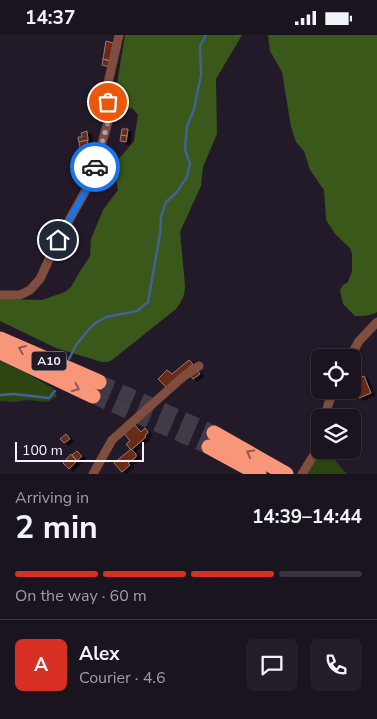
<!DOCTYPE html>
<meta charset="utf-8">
<style>
:root{--surface:#1a141f;--page:#231d28;--text:#f1f3f6;--muted:#9f9ea4;--line:#38333d;--accent:#d93025}
body{margin:0;font-family:"Nunito Sans",sans-serif;background:var(--page);color:var(--text);height:100vh;display:flex;flex-direction:column;font-size:19px;white-space:nowrap}
*{box-sizing:border-box;margin:0}
p{font-size:16px;color:var(--muted)}
.icon{flex:none;width:28px;height:28px;fill:none;stroke:currentColor;stroke-width:2;stroke-linecap:round;stroke-linejoin:round}
.map{position:relative;height:439px;overflow:hidden}
.panel{display:flex;flex-direction:column;background:var(--surface);flex:1}
.panel>*{flex:none}
.tools{position:absolute;left:311px;top:314px;display:grid;gap:10px}
.tools a{display:grid;place-items:center;width:50px;height:50px;border-radius:8px;background:var(--surface);box-shadow:0 1px 4px #0004,0 0 0 1px var(--line);font-size:25px}
.scale{position:absolute;left:15px;bottom:12px;width:129px;box-sizing:border-box;padding-left:5px;border:2px solid #f7f1fb;border-top:0;font-size:14px;line-height:18px;white-space:nowrap;color:#f7f1fb;-webkit-text-stroke:4px #231a29;paint-order:stroke}
.pin{position:absolute;display:grid;place-items:center;width:42px;height:42px;color:#fff;margin:-21px;border:2px solid #fff;border-radius:50%;box-shadow:0 1px 5px #0007}
.courier{position:absolute;display:grid;place-items:center;width:50px;height:50px;margin:-25px;border:4px solid #1a73e8;border-radius:50%;background:#fff;color:#222;box-shadow:0 1px 6px #0007}
.overview em{font-style:normal;font-weight:700}
.overview div{display:flex;flex-direction:column-reverse}
.overview{display:flex;align-items:center;justify-content:space-between;height:85px;padding:0 15px}
h1{font-size:32px;font-weight:700;line-height:38px}
.bar{display:grid;grid-template-columns:repeat(4,1fr);gap:8px 5px;align-content:center;height:60px;padding:0 15px}
.bar i{height:6px;border-radius:4px;background:var(--line)}
.bar .active{background:var(--accent)}
.bar p{grid-column:span 4}
.line{display:flex;align-items:center;gap:12px;padding:0 15px;border-top:1px solid var(--line)}
.line div{flex:1}
.round{display:grid;place-items:center;flex:none;width:52px;height:52px;border-radius:8px;background:var(--page)}
.status{display:flex;justify-content:space-between;align-items:center;height:35px;padding:0 25px;background:var(--surface);direction:ltr}
.status svg{height:14px;fill:currentColor}
.map>svg:first-child{display:block}
.green{fill:#2d4611}
.forest{fill:#3a5819}
.lines{fill:none;stroke-linecap:round;stroke-linejoin:round}
.stream{stroke:#416198;stroke-width:2.5}
.building{fill:#6a2c14;stroke:#937c75;filter:url(#shadow)}
.highway-tunnel{stroke:#433a48;stroke-width:15;stroke-dasharray:15 8;stroke-linecap:butt}
.street{stroke:#7f4e3f;stroke-width:9}
.highway{stroke:#f89679;stroke-width:15}
.oneway{stroke:#8e5851}
.done{stroke:#ada6b2;stroke-width:5;stroke-dasharray:0 9}
.route{stroke:#1a73e8;stroke-width:6}
.labels{text-anchor:middle;stroke-width:5;stroke-linejoin:round;paint-order:stroke}
.shield{fill:#231a29;stroke:#b7b0bc;stroke-width:1}
.shield-label{font-size:12px;font-weight:bold;fill:#f7f1fb}
</style>
<div class="status"><b>14:37</b><svg viewBox="0 0 49 12"><path d="M0 12V9h3v3zM5 12V6h3v6zM10 12V3h3v9zM15 12V0h3v12zM26 1h20v11H26zM47 4h2v5h-2z"/></svg></div>
<div class="map">
<svg width="377" height="439" viewBox="0 0 377 439">
<defs>
<filter id="shadow"><feDropShadow dx="4" dy="2.5" stdDeviation="0" flood-color="#0009"/></filter>
</defs>
<rect width="100%" height="100%" fill="#231a29"/>
<path class="green" d="M0,326L24,337L53,353L57,362L53,363L50,366L46,367L27,365L14,367L0,366Z
M320,418L332,422L347,439H307Z"/>
<path class="forest" d="M125,0H242L216,44L217,99L203,132L201,151L180,197L185,250C185,260 182,266 176,274L112,325L107,327H102L56,313L0,286V264L42,265L65,257L71,252L79,238L90,221L91,204L103,175L118,155L113,131L134,106L138,80L132,73L124,75L116,70L115,61Z
M268,0H377V277C370,281 363,281 355,281L343,269L340,255L343,250L348,247L352,236V219L350,213L336,200L326,185L324,155L310,135L304,116L296,107L291,92L282,37L270,16Z"/>
<g class="lines">
<path class="stream" d="M69,324L76,310L91,292L97,287L106,282L137,276L148,267L160,199L161,182L166,167L177,157L187,142L190,129L185,114L187,92L194,74L201,40L200,11L206,0
M0,360L14,359L49,363L55,356"/>
</g>
<path class="building" d="M106,6L113,8L110,26L103,24Z
M103,24L110,26L109,32L102,30Z
M122,94H128L127,101L121,100Z
M87,96L88,105L79,107L78,102H82L81,98Z
M121,100L127,101L126,107L120,106Z
M88,105L86,113V117L81,118L79,107Z
M189,325L193,329L166,352L158,344L167,335L172,339Z
M197,335L200,339L193,344L190,340Z
M364,341L371,358L359,363L356,354L354,355L352,350V345Z
M134,389L141,397L145,393L148,397L145,401L146,402L131,415L126,409L130,406L124,398Z
M66,399L70,404L64,408L60,404Z
M131,414L136,419V422L128,428L130,430L122,437L114,428Z
M77,416L82,421L77,426L72,420Z
M71,419L77,426L69,434L63,428Z"/>
<g class="lines">
<path class="highway-tunnel" d="M99,347L214,398
M93,361L209,412"/>
<path class="street" d="M0,260H20L30,255L40,244L58,205L86,155L96,128L108,87V48L119,0
M350,322L359,306L377,287
M325,382L328,370L334,355
M93,439L112,405L184,341L199,331
M302,439L315,418L320,406"/>
<path class="highway" d="M0,304L99,347
M0,317L93,361
M214,398L286,439
M209,412L259,439"/>
</g>
<defs><path id="oneway-chevron" d="M-2-3.5L2.5 0L-2 3.5" fill="none" stroke-width="1.6" stroke-linecap="round" stroke-linejoin="round" transform="scale(1.25)"/></defs>
<g class="oneway">
<use href="#oneway-chevron" transform="translate(22 314) rotate(-157)"/>
<use href="#oneway-chevron" transform="translate(76 353) rotate(25)"/>
<use href="#oneway-chevron" transform="translate(250 418) rotate(-151)"/>
</g>
<g class="lines">
<path class="done" d="M95,132L108,87V67"/>
<path class="route" d="M58,205L86,155L95,132"/>
</g>
<g class="labels">
<rect class="shield" x="31.5" y="316.5" width="35" height="19" rx="4"/>
<g class="shield-label">
<text x="49" y="330">A10</text>
</g>
</g>
</svg>
<div class="tools">
<a><svg class="icon" aria-label="locate" viewBox="0 0 24 24"><circle cx="12" cy="12" r="6"/><path d="M12 2v4M12 18v4M2 12h4M18 12h4"/></svg></a>
<a><svg class="icon" aria-label="layers" viewBox="0 0 24 24"><path d="M12 4l9 5-9 5-9-5zM3 14l9 5 9-5"/></svg></a>
</div>
<div class="scale">100 m</div>
<div class="pin" style="left:108px;top:67px;background:#ea580c"><svg class="icon" aria-label="bag" viewBox="0 0 24 24"><path d="M5 8h14l-1 12H6zM9 8a3 3 0 0 1 6 0"/></svg></div>
<div class="pin" style="left:58px;top:205px;background:#1f2937"><svg class="icon" aria-label="home" viewBox="0 0 24 24"><path d="M3 11l9-7 9 7M6 9v11h12V9"/></svg></div>
<div class="courier" style="left:95px;top:132px"><svg class="icon" aria-label="car" viewBox="0 0 24 24"><path d="M5 17H2v-5l4-1 3-4h7l3 4 3 1v5h-3M9 17h6M6 11h13"/><circle cx="7" cy="17" r="2"/><circle cx="17" cy="17" r="2"/></svg></div>
</div>
<section class="panel">
<div class="overview"><div><h1>2 min</h1><p>Arriving in</p></div><em>14:39–14:44</em></div>
<div class="bar"><i class="active"></i><i class="active"></i><i class="active"></i><i></i><p>On the way · 60 m</p></div>
<div class="line" style="height:90px"><b class="round" style="background:var(--accent);color:#fff">A</b><div><b>Alex</b><p>Courier · 4.6</p></div><a class="round"><svg class="icon" aria-label="chat" viewBox="0 0 24 24"><path d="M4 5h16v11H9l-5 4z"/></svg></a><a class="round"><svg class="icon" aria-label="phone" viewBox="0 0 24 24"><path d="M5 4h4l2 5-3 2q2 4 5 5l2-3 5 2v4C11 20 4 13 5 4z"/></svg></a></div>
</section>
